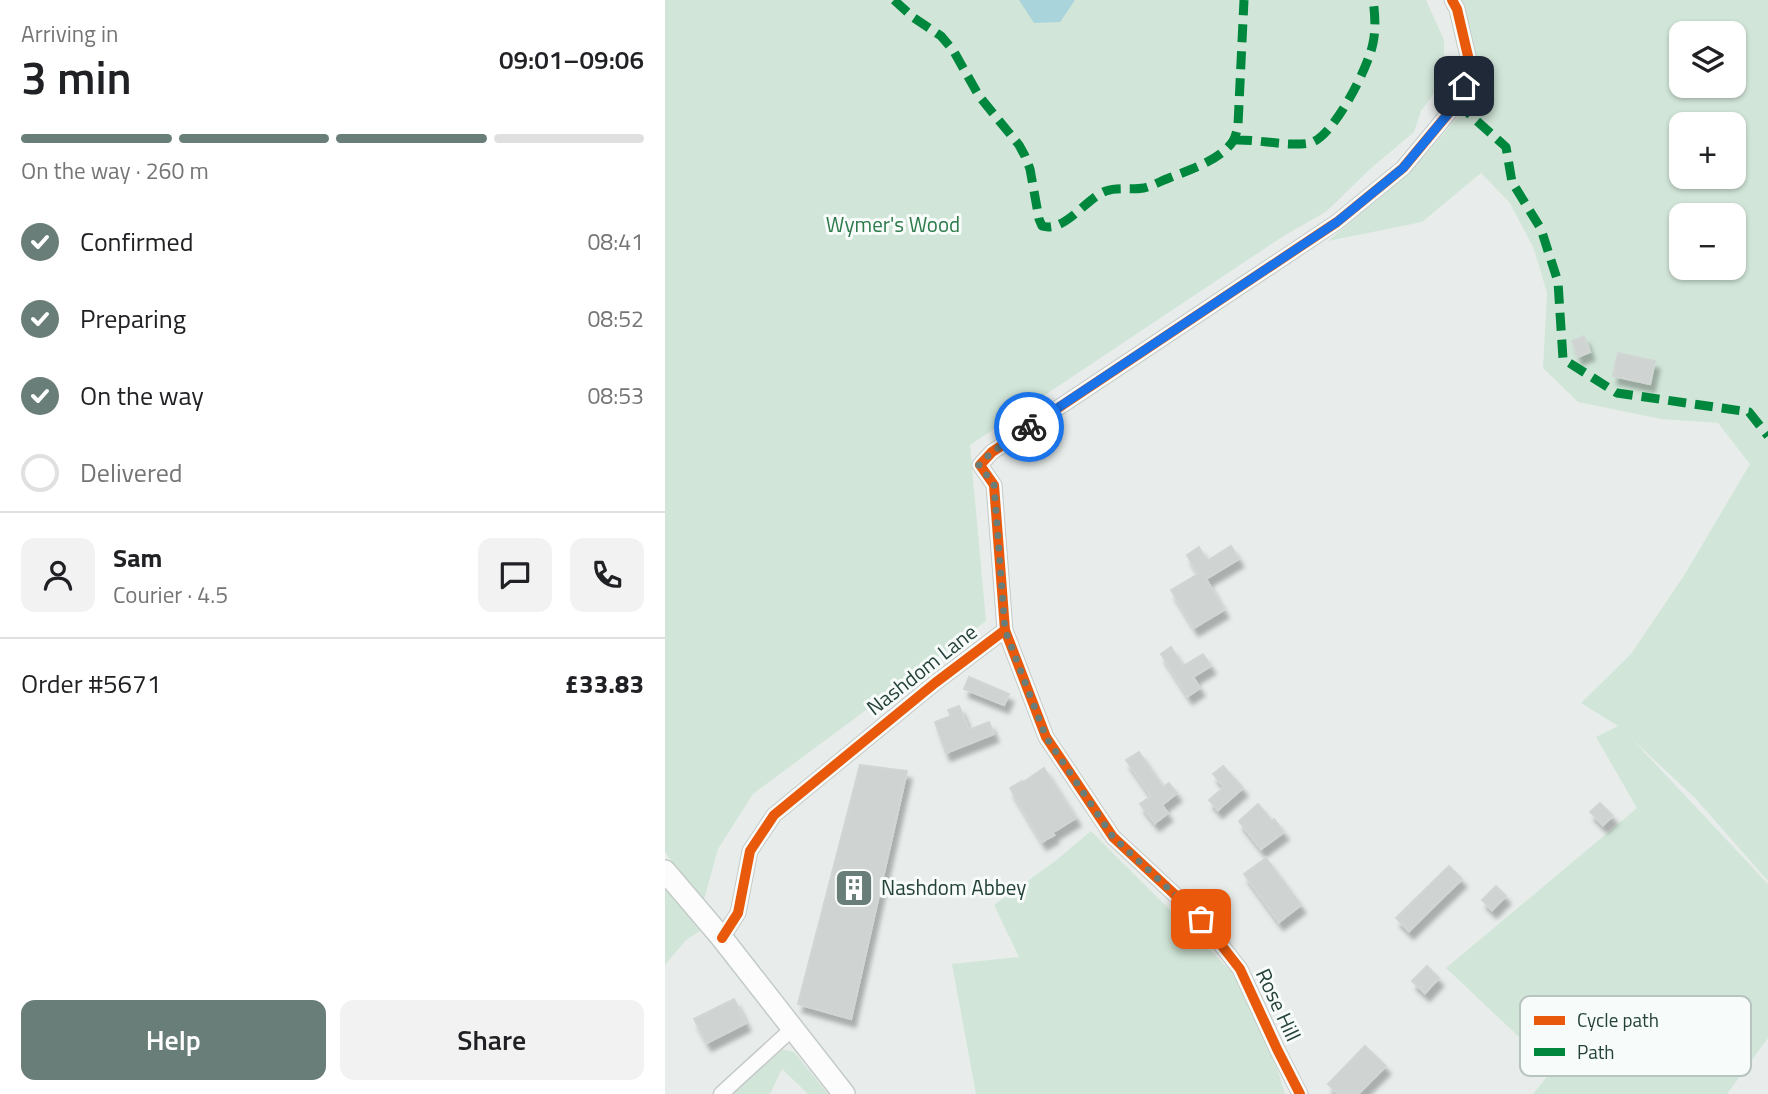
<!DOCTYPE html>
<meta charset="utf-8">
<style>
:root{--surface:#fff;--page:#f2f2f2;--text:#202124;--muted:#757577;--line:#e0e0e0;--accent:#697e78}
body{margin:0;font-family:"Titillium Web",sans-serif;background:var(--page);color:var(--text);height:100vh;display:flex;flex-direction:column;font-size:26px;white-space:nowrap}
*{box-sizing:border-box;margin:0}
p{font-size:23px;color:var(--muted)}
.icon{flex:none;width:38px;height:38px;fill:none;stroke:currentColor;stroke-width:2;stroke-linecap:round;stroke-linejoin:round}
.map{position:relative;flex:1;overflow:hidden}
.side{display:flex;flex-direction:column;background:var(--surface);width:665px}
.side>*{flex:none}
.controls{position:absolute;left:1004px;top:21px;display:grid;gap:14px}
.controls a{display:grid;place-items:center;width:77px;height:77px;border-radius:14px;background:var(--surface);box-shadow:0 2px 5px #0004;font-size:35px}
.pin{position:absolute;display:grid;place-items:center;width:60px;height:60px;color:#fff;margin:-30px;border-radius:14px;box-shadow:0 4px 10px #0006}
.courier{position:absolute;display:grid;place-items:center;width:70px;height:70px;margin:-35px;border:5px solid #1a73e8;border-radius:50%;background:#fff;color:#222;box-shadow:0 2px 9px #0007}
.head em{font-style:normal;font-weight:600}
.head div{display:flex;flex-direction:column-reverse}
.head{display:flex;align-items:center;justify-content:space-between;height:119px;padding:0 21px}
h1{font-size:46px;font-weight:600;line-height:52px}
.bar{display:grid;grid-template-columns:repeat(4,1fr);gap:10px 7px;align-content:center;height:84px;padding:0 21px}
.bar i{height:9px;border-radius:5px;background:var(--line)}
.bar .on{background:var(--accent)}
.bar p{grid-column:span 4}
.line{display:flex;align-items:center;gap:18px;padding:0 21px;border-top:2px solid var(--line)}
.line div{flex:1}
.round{display:grid;place-items:center;flex:none;width:74px;height:74px;border-radius:14px;background:var(--page)}
ol{padding:0 21px;list-style:none}
li{display:flex;align-items:center;gap:21px;height:77px}
li p{margin-inline-start:auto}
li .icon{padding:7px;border-radius:50%;background:var(--accent);color:#fff;stroke-width:4}
li:last-child{color:var(--muted)}
li i{width:38px;height:38px;border:4px solid var(--line);border-radius:50%}
.button{display:flex;gap:14px;margin-top:auto;padding:14px 21px}
.button a{flex:1;height:80px;border-radius:14px;background:var(--accent);color:#fff;font-size:28px;font-weight:600;line-height:80px;text-align:center}
.button a+a{background:var(--page);color:var(--text)}
main{display:flex;flex:1;min-height:0}
.map>svg:first-child{display:block}
.green{fill:#d1e6d8;fill-rule:evenodd}
.water{fill:#a9d4db}
.building{fill:#cfd4d2;stroke:#d1d6d4;stroke-width:2;filter:url(#shadow)}
.lines{fill:none;stroke-linecap:round;stroke-linejoin:round}
.street-casing{stroke:#c5cac8;stroke-width:17}
.secondary-casing{stroke:#c3cbc8;stroke-width:24}
.street{stroke:#fcfcfc;stroke-width:14}
.secondary{stroke:#fcfcfc;stroke-width:21}
.quiet{stroke:#00873e;stroke-width:9;stroke-dasharray:18 9;stroke-linecap:butt}
.cycleway-casing{stroke:#f7fbf9;stroke-width:15}
.cycleway{stroke:#e8590c;stroke-width:10}
.done{stroke:#697e78;stroke-width:7;stroke-dasharray:0 12.6}
.route{stroke:#1a73e8;stroke-width:9}
.labels{text-anchor:middle;stroke-width:6;stroke-linejoin:round;paint-order:stroke}
.park-label{font-size:21px;fill:#2d7a4b;stroke:#f7fbf9}
.street-label{font-size:21px;fill:#24423a;stroke:#f7fbf9}
.poi-label{font-size:21px;fill:#24423a;stroke:#f7fbf9;text-anchor:start}
.key{fill:#f7fbf9;stroke:#b8c4c0;stroke-width:2}
.key-label{font-size:19px;fill:#24423a}
</style>
<main>
<section class="side">
<div class="head"><div><h1>3 min</h1><p>Arriving in</p></div><em>09:01–09:06</em></div>
<div class="bar"><i class="on"></i><i class="on"></i><i class="on"></i><i></i><p>On the way · 260 m</p></div>
<ol>
<li><svg class="icon" aria-label="check" viewBox="0 0 24 24"><path d="M5 12l5 5 9-10"/></svg>Confirmed<p>08:41</p></li>
<li><svg class="icon" aria-label="check" viewBox="0 0 24 24"><path d="M5 12l5 5 9-10"/></svg>Preparing<p>08:52</p></li>
<li><svg class="icon" aria-label="check" viewBox="0 0 24 24"><path d="M5 12l5 5 9-10"/></svg>On the way<p>08:53</p></li>
<li><i></i>Delivered</li>
</ol>
<div class="line" style="height:126px"><a class="round"><svg class="icon" aria-label="person" viewBox="0 0 24 24"><circle cx="12" cy="8" r="4"/><path d="M4 21q1-7 8-7t8 7"/></svg></a><div><b>Sam</b><p>Courier · 4.5</p></div><a class="round"><svg class="icon" aria-label="chat" viewBox="0 0 24 24"><path d="M4 5h16v11H9l-5 4z"/></svg></a><a class="round"><svg class="icon" aria-label="phone" viewBox="0 0 24 24"><path d="M5 4h4l2 5-3 2q2 4 5 5l2-3 5 2v4C11 20 4 13 5 4z"/></svg></a></div>
<div class="line" style="height:91px"><div>Order #5671</div><b>£33.83</b></div>
<div class="button"><a>Help</a><a>Share</a></div>
</section>
<div class="map">
<svg width="1103" height="1094" viewBox="0 0 1103 1094">
<defs>
<filter id="shadow"><feDropShadow dx="4.5" dy="8" stdDeviation="2" flood-color="#0004"/></filter>
</defs>
<rect width="100%" height="100%" fill="#e8edeb"/>
<path class="green" d="M0,0H761L779,40V80L756,111L749,132L704,170L662,211L617,237L305,445L321,621L88,794L53,849L38,903L0,852Z
M788,0H1103V881L1030,798L967,739L1103,884V1038L1062,1094H868L888,1069L781,968L972,808L931,737L953,726L916,703L966,654L1020,574L1085,464L1053,423L996,419L913,402L878,368L882,293L869,249L845,203L816,173L757,222L663,241L744,173L803,106L814,77ZM1017,33H1069V86H1017ZM1017,124H1069V177H1017ZM1017,215H1069V268H1017Z
M426,831L571,976L612,1068L620,1094H311L287,964L354,957L329,905L389,862Z
M0,888L35,931L21,940L0,965Z
M116,1049L129,1052L163,1094H143L117,1069L105,1094H67L104,1056Z"/>
<path class="water" d="M354,0H410L395,22L369,23Z"/>
<path class="building" d="M919,336L925,352L913,357L907,341Z
M953,353L990,361L985,384L948,376Z
M566,546L574,559L541,579L559,610L529,628L506,590L533,574L522,555L534,547L542,561Z
M506,647L518,666L538,654L546,666L528,677L535,688L523,696L496,654Z
M304,677L344,694L339,705L299,689Z
M294,706L304,730L324,722L329,734L281,753L270,722L286,716L283,710Z
M474,752L498,787L504,783L512,793L497,805L503,813L490,823L475,804L486,796L461,760Z
M195,765L242,771L186,1019L133,1004Z
M558,766L578,788L553,810L544,800L559,787L548,774Z
M379,768L411,818L387,833L389,835L377,842L345,788L357,781V783Z
M935,803L948,816L938,825L925,812Z
M593,804L607,821L609,819L619,832L596,849L574,821Z
M601,858L636,905L614,922L579,874Z
M784,866L797,879L744,931L731,918Z
M831,886L841,896L827,910L817,900Z
M762,966L774,978L760,993L747,981Z
M69,999L81,1023L42,1043L29,1019Z
M700,1046L721,1066L693,1094H673L663,1084Z"/>
<g class="lines">
<g class="street-casing">
<path id="street" d="M340,630L381,737L448,837L536,919L575,969L612,1049L635,1094
M57,938L73,913L85,851L109,815L270,683L340,630L329,485L315,465L327,452L672,222L738,168L792,103L806,69L792,9L787,0
M56,1094L127,1029"/>
</g>
<g class="secondary-casing">
<path id="secondary" d="M0,871L57,938L179,1094"/>
</g>
<use href="#street" class="street"/>
<use href="#secondary" class="secondary"/>
<path class="quiet" d="M229,0L249,18L276,36L288,50L314,96L354,145L360,156L365,169L374,219L377,226C400,233 421,198 441,191C453,187 467,190 479,188C487,186 496,181 504,178C524,170 556,160 568,141C571,136 572,130 573,125L579,0
M792,103L841,147L847,182L876,229L893,282L898,359L952,393L1084,412L1103,436
M569,140C593,139 623,147 645,143C668,138 704,66 708,43C711,29 710,14 708,0"/>
<g class="cycleway-casing">
<path id="cycleway" d="M340,630L381,737L448,837L536,919L575,969L612,1049L635,1094
M57,938L73,913L85,851L109,815L270,683L340,630L329,485L315,465L327,452L672,222L738,168L792,103L806,69L792,9L787,0"/>
</g>
<use href="#cycleway" class="cycleway"/>
</g>
<g class="lines">
<path class="done" d="M364,427L327,452L314,465L329,485L340,630L381,737L448,837L536,919"/>
<path class="route" d="M364,427L672,222L738,168L792,103L799,86"/>
</g>
<defs>
<g id="building-square" transform="scale(2.0125)"><rect x="-9" y="-9" width="18" height="18" rx="4" fill="#697e78" stroke="#f7fbf9"/><path d="M-4-6H4V6H1V3H-1V6H-4ZM-2.5-4.3h1.7v1.8h-1.7ZM.8-4.3h1.7v1.8H.8ZM-2.5-1h1.7V.8h-1.7ZM.8-1h1.7V.8H.8Z" fill="#fff"/></g>
</defs>
<g fill-rule="evenodd">
<use href="#building-square" x="189" y="888"/>
</g>
<g class="labels">
<g class="park-label">
<text x="228" y="232">Wymer's Wood</text>
</g>
<g class="street-label">
<text transform="translate(257 670) rotate(-38)" y="7">Nashdom Lane</text>
<text transform="translate(613 1005) rotate(65)" y="7">Rose Hill</text>
</g>
<g class="poi-label">
<text x="216" y="895">Nashdom Abbey</text>
</g>
</g>
<rect x="855" y="996" width="231" height="80" rx="10" class="key"/>
<rect x="869" y="1016" width="31" height="9" fill="#e8590c"/>
<rect x="869" y="1048" width="31" height="8" fill="#00873e"/>
<g class="key-label">
<text x="912" y="1027">Cycle path</text>
<text x="912" y="1059">Path</text>
</g>
</svg>
<div class="controls">
<a><svg class="icon" aria-label="layers" viewBox="0 0 24 24"><path d="M12 4l9 5-9 5-9-5zM3 14l9 5 9-5"/></svg></a>
<a>+</a>
<a>−</a>
</div>
<div class="pin" style="left:536px;top:919px;background:#ea580c"><svg class="icon" aria-label="bag" viewBox="0 0 24 24"><path d="M5 8h14l-1 12H6zM9 8a3 3 0 0 1 6 0"/></svg></div>
<div class="pin" style="left:799px;top:86px;background:#1f2937"><svg class="icon" aria-label="home" viewBox="0 0 24 24"><path d="M3 11l9-7 9 7M6 9v11h12V9"/></svg></div>
<div class="courier" style="left:364px;top:427px"><svg class="icon" aria-label="bike" viewBox="0 0 24 24"><circle cx="6" cy="16" r="4"/><circle cx="18" cy="16" r="4"/><path d="M6 16l4-8h5l3 8M10 8l3 8H6M13 5h3"/></svg></div>
</div>
</main>
